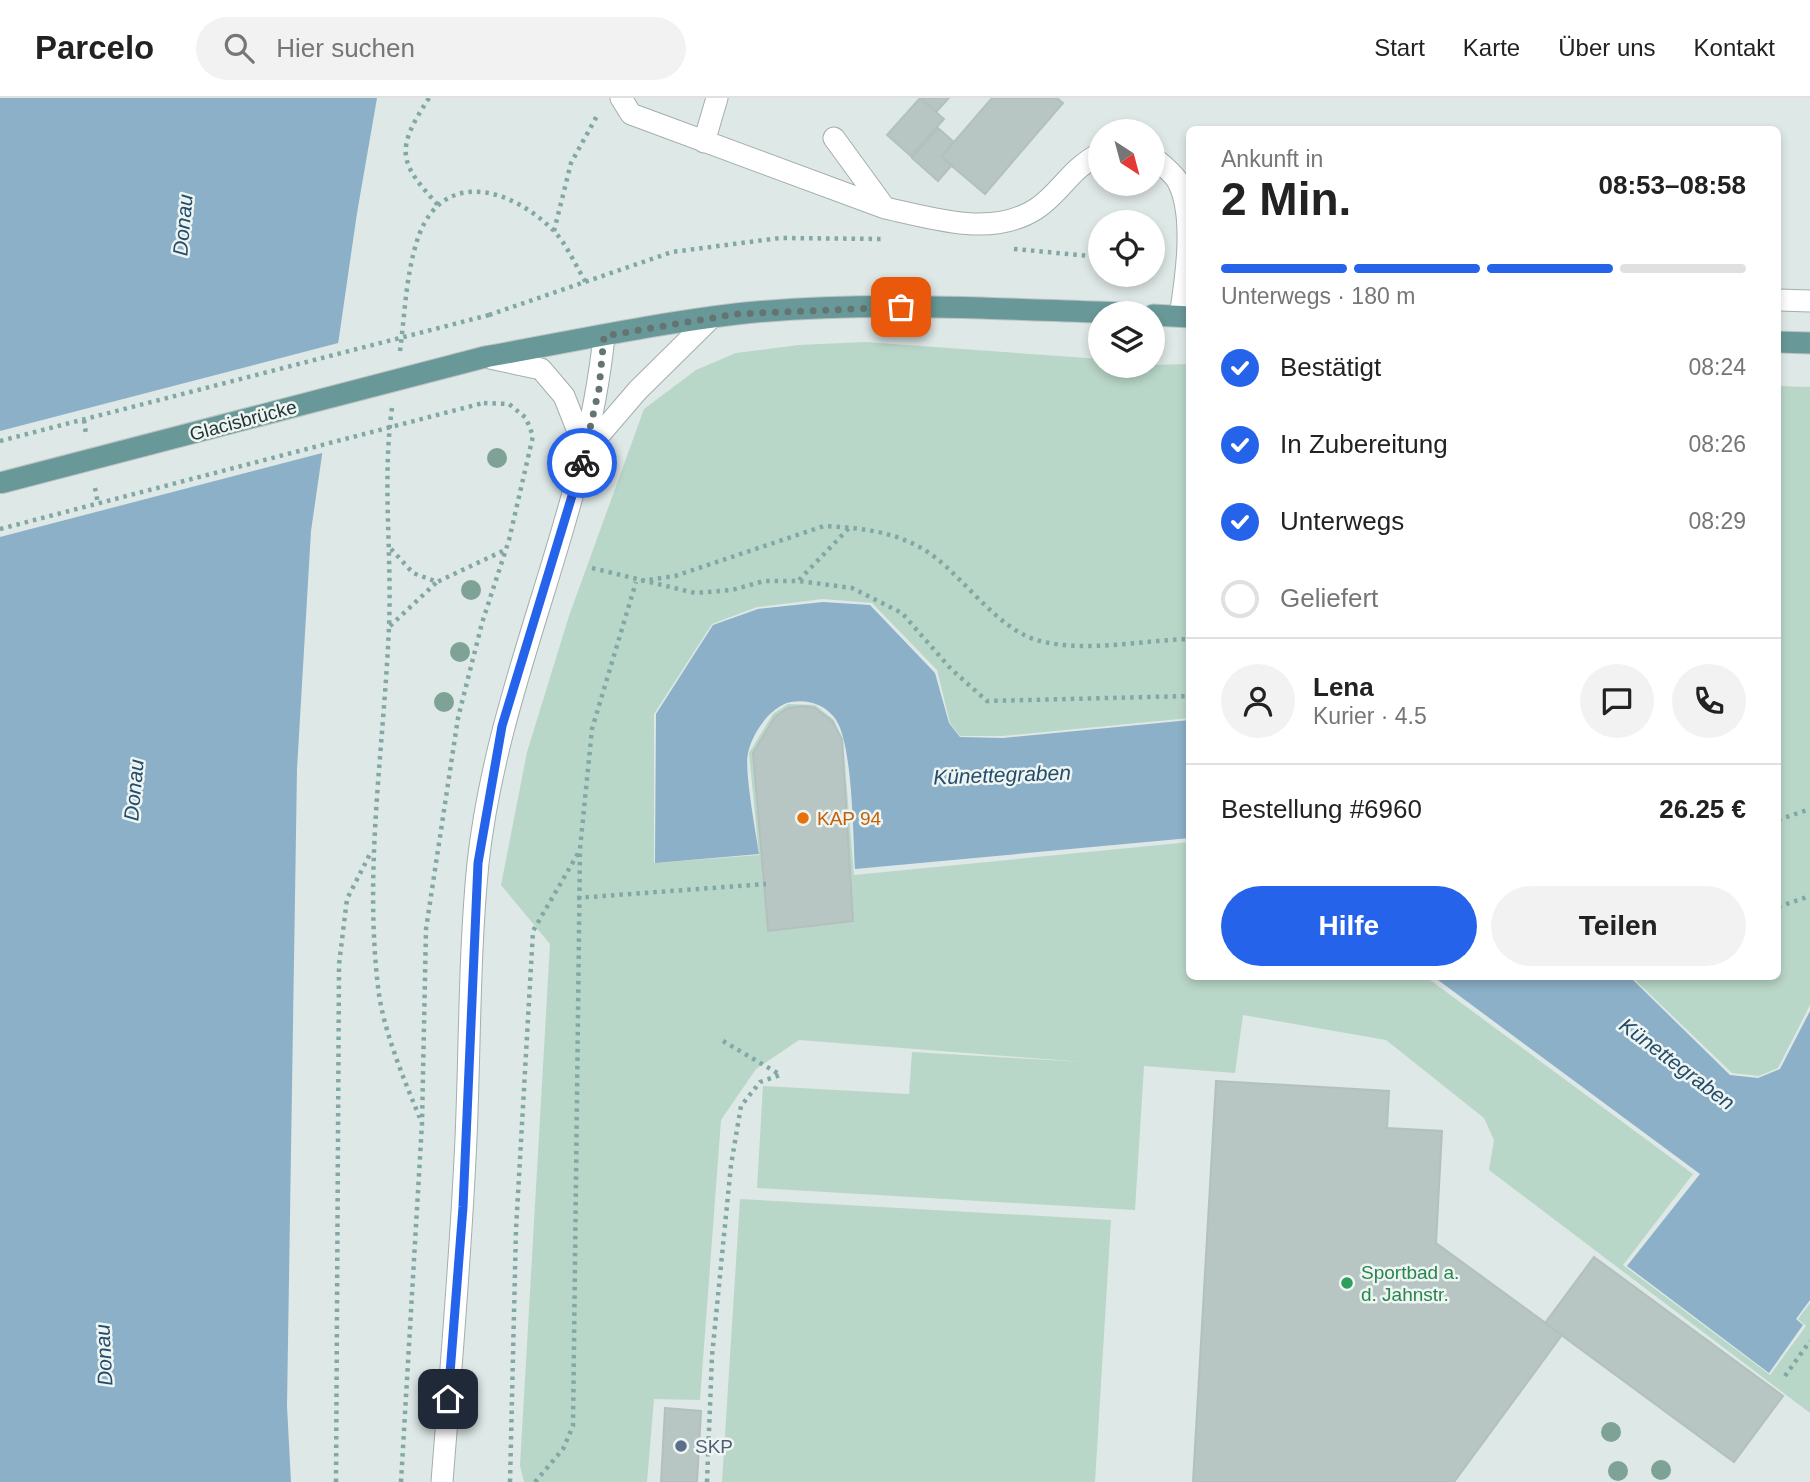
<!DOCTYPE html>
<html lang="de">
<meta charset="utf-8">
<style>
:root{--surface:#fff;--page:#f2f2f2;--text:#222;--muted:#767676;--line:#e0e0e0;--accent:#2563eb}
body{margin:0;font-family:Helvetica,sans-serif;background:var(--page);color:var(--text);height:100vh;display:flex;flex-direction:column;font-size:26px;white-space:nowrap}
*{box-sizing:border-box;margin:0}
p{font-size:23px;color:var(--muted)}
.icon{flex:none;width:38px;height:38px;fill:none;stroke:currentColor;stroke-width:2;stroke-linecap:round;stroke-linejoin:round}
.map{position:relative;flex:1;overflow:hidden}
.details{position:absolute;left:1186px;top:28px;width:595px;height:854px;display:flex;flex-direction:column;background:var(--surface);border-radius:10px;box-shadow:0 4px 10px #0003}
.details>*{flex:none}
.needle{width:46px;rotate:144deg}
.tools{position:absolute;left:1088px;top:21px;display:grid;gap:14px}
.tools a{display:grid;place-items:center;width:77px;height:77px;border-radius:50%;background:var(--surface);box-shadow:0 4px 10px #0003;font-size:35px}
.pin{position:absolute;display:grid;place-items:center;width:60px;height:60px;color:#fff;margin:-30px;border-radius:14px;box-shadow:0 4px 10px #0006}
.courier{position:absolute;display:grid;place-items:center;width:70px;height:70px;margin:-35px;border:5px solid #2563eb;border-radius:50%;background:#fff;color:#222;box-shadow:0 2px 9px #0007}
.overview em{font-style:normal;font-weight:700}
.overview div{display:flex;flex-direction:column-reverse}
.overview{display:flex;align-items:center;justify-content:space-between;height:119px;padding:0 35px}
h1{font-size:46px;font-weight:700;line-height:52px}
.bar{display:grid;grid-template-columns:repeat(4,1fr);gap:10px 7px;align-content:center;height:84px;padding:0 35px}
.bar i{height:9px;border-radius:5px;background:var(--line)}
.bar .current{background:var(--accent)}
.bar p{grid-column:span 4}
.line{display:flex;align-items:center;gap:18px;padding:0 35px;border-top:2px solid var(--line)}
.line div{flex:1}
.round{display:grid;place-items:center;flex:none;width:74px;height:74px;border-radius:37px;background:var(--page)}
ol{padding:0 35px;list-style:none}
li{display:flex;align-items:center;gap:21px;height:77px}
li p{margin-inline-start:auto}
li .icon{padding:7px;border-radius:50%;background:var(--accent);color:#fff;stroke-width:4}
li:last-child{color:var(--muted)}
li i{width:38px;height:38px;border:4px solid var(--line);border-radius:50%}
.button{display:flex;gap:14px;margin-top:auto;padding:14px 35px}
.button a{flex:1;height:80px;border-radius:42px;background:var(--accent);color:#fff;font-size:28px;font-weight:700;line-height:80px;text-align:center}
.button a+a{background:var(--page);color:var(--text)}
header{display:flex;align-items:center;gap:42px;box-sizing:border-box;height:98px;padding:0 35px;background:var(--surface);border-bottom:2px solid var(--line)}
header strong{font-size:33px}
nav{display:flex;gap:38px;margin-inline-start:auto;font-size:24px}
.search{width:490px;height:63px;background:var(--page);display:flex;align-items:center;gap:18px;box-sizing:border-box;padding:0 24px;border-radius:38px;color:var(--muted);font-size:26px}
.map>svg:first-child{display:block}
.green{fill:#b9d7c9}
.water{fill:#8cb0c8}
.pier{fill:#dee8e6}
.building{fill:#b7c5c3;stroke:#b2c1be;stroke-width:2}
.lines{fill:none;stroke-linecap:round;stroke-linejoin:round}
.minor-casing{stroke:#a2afad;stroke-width:23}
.major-casing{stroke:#bdc3c2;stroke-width:23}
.path{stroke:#82a8a6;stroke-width:4.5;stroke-dasharray:3.5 5;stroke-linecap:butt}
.minor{stroke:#fff;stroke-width:21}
.major{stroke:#689998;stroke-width:21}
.major-bridge-casing{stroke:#bdc3c2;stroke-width:23;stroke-linecap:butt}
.path-bridge{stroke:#82a8a6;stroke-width:4.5;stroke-dasharray:3.5 5;stroke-linecap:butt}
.major-bridge{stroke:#689998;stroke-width:21}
.tree{fill:#7fa296}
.done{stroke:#647473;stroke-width:7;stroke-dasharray:0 12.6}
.route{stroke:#2563eb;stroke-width:9}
.food-dot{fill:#e8710a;stroke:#eef5f3;stroke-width:2.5}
.leisure-dot{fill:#2e9e5b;stroke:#eef5f3;stroke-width:2.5}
.service-dot{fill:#5c6f8a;stroke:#eef5f3;stroke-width:2.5}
.labels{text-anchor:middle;stroke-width:5;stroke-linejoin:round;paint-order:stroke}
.street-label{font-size:19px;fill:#223635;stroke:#eef5f3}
.food-label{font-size:19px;fill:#c56008;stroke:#eef5f3;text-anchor:start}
.leisure-label{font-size:19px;fill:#27864d;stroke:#eef5f3;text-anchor:start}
.service-label{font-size:19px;fill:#4e5e75;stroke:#eef5f3;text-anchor:start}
.water-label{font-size:21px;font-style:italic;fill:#234d6a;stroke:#eef5f3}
</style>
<header>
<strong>Parcelo</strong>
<div class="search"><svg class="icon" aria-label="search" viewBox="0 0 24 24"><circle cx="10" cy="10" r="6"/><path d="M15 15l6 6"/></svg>Hier suchen</div>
<nav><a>Start</a><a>Karte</a><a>Über uns</a><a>Kontakt</a></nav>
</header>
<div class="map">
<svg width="1810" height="1384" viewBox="0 0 1810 1384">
<rect width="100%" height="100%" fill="#dee8e6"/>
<path class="green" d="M865,244L1101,261V268L1190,266V620L1003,638H960L950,625L937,572L872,505L823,501L757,509L712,526L654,616V765L759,757L749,655L773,616L788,606L815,607L834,622L843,643L854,777L1190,744V878L1426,879L1693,1076L1623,1167L1770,1277L1806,1228L1798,1221L1810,1205V1315L1489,1072L1494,1042L1484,1020L1386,942L1243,917L1235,975L1144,968L1135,1112L757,1090L763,988L909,996L912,954L1083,964L799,942L756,971L721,1022L700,1302L654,1301L647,1384H524L520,1368L550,846L501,787L527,654L569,518L644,311L696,272L736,255L799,247Z
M1778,288L1810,289V907L1778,970L1759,978L1732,975L1632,879L1778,878Z
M740,1101L1111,1122L1095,1384H722Z"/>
<path class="water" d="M0,0H377L357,115L311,433L297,671L287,1308L291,1384H0Z
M823,504L870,507L935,575L949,625L960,639L1003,640L1190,622V740L855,771C853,739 853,641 834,619C824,606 807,601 791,604C770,608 752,636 748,655C744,672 756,735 759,756L655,765L656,616L713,527L758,511Z
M1434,879H1630L1730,977L1758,980L1780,971L1810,913V1202L1796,1221L1803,1227L1769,1275L1627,1168L1700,1076Z"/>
<path class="pier" d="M342,244L326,354L0,439V333Z"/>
<path class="building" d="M920,0L944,21L911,58L887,37Z
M921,0H949L936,14Z
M992,0H1057L1063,5L985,96L941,59Z
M938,30L954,44L941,59L952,67L938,83L912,60Z
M804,608L815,610L832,623L842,641L853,823L768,833L753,655L775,619L788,610Z
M1216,983L1389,993L1387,1030L1442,1033L1436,1145L1562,1237L1454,1384H1193Z
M1594,1159L1783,1298L1734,1364L1545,1225Z
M665,1310L701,1313L697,1384H661Z"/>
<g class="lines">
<g class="minor-casing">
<path id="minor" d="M621,0L631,16L885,110
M834,40L885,110C933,120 991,140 1036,111C1061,95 1069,71 1101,55
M704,44L717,0
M1153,59C1160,65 1172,74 1177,82C1196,115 1186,181 1180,218L1190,216
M1778,202L1810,203
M485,259L541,271L564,298L585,351
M589,349L638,292L711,220
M442,1384C451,1269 461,1155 466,1040C470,950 469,855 478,765C498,582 586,418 604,238"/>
</g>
<g class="major-casing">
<path id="major" d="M1153,217L1190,219
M1778,244L1810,245
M485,259C569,244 652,226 736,216C865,202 995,211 1123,215"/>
</g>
<path class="path" d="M429,0C395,52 398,64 439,108
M554,133L571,65L598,16
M1014,151L1101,159
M489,217L672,154L780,140L884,141
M400,253C405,215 406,173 419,137C445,69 513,92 553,132C567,146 576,169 587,186
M392,310C382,382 392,455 389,528C384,649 364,768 378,889C383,933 405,984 422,1025
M84,322L86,336
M95,390L98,406
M391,451L413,475L437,484L505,452
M592,470L695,495L732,492L764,483H799L852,490L902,515L951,571L987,603L1190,598
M799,482L849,430
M641,483L675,478L824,428C864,430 903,434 936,460C967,484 1000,533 1040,543C1087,555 1142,542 1190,541
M390,528L437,484
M1778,722L1810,711
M577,800L766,786
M1778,809L1810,798
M723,943L779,976
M1785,1278L1810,1243
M336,1384L339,866L347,801L371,754
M401,1384L422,1025L426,831L458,620L482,525L509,442L533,338L526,320L509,306L483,305
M510,1384L516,1131L533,833L580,752
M535,1384L563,1351L573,1328L580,751L592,631L636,484
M707,1384L712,1258L731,1067L741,1008L760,984L780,977"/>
<use href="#minor" class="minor"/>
<use href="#major" class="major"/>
<g class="major-bridge-casing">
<path id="major-bridge" d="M0,385L485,259"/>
</g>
<path class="path-bridge" d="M0,343L489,217
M0,431L483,305"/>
<use href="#major-bridge" class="major-bridge"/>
</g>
<g class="tree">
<circle cx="497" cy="360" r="10"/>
<circle cx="471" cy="492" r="10"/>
<circle cx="460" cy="554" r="10"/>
<circle cx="444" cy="604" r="10"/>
<circle cx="1611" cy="1334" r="10"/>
<circle cx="1661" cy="1372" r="10"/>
<circle cx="1618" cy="1373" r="10"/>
</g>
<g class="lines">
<path class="done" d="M582,365L599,291L604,238L736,216L901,209"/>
<path class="route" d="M448,1301L463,1109L478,765L502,628L582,365"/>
</g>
<circle class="food-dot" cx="803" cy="720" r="7"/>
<circle class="leisure-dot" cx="1347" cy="1185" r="7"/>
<circle class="service-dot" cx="681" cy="1348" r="7"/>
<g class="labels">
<g class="street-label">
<text transform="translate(243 322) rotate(-15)" y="7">Glacisbrücke</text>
</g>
<g class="food-label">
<text x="817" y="727">KAP 94</text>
</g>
<g class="leisure-label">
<text x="1361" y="1181">Sportbad a.<tspan x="1361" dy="22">d. Jahnstr.</tspan></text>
</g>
<g class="service-label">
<text x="695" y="1355">SKP</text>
</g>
<g class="water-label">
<text transform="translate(183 127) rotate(-85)" y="7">Donau</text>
<text transform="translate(1002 677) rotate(-2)" y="7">Künettegraben</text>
<text transform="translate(134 692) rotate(-85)" y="7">Donau</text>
<text transform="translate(1677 966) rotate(37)" y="7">Künettegraben</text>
<text transform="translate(104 1257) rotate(-93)" y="7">Donau</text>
</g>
</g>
</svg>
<div class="tools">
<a><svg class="needle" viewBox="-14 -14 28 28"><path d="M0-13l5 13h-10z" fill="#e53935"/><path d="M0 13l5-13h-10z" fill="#767676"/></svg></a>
<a><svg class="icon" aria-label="locate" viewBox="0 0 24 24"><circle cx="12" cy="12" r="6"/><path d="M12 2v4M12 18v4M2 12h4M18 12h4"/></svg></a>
<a><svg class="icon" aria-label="layers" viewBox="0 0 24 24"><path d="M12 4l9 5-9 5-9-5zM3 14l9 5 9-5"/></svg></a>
</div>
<div class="pin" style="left:901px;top:209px;background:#ea580c"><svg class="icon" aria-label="bag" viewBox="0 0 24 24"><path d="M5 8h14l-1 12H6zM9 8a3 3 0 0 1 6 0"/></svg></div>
<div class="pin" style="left:448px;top:1301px;background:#1f2937"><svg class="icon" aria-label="home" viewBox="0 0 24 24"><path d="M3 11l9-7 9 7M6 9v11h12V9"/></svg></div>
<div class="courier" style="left:582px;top:365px"><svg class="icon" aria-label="bike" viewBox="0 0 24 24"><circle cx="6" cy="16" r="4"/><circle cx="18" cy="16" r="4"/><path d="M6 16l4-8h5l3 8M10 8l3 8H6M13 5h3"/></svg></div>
<section class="details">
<div class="overview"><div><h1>2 Min.</h1><p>Ankunft in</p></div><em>08:53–08:58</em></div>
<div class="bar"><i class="current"></i><i class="current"></i><i class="current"></i><i></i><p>Unterwegs · 180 m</p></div>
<ol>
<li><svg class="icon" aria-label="check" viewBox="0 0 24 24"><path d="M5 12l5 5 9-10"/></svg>Bestätigt<p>08:24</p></li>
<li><svg class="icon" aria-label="check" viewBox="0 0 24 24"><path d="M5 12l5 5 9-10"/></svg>In Zubereitung<p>08:26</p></li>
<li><svg class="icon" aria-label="check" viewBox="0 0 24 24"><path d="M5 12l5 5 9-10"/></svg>Unterwegs<p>08:29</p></li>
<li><i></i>Geliefert</li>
</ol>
<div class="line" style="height:126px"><a class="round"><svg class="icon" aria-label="person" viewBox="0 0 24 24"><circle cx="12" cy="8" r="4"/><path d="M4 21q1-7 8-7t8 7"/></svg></a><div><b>Lena</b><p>Kurier · 4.5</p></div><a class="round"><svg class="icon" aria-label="chat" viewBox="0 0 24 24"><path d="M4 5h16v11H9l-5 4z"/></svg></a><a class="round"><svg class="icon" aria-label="phone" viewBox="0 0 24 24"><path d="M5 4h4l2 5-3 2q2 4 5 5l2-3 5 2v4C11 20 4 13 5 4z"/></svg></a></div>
<div class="line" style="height:91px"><div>Bestellung #6960</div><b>26.25 €</b></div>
<div class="button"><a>Hilfe</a><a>Teilen</a></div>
</section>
</div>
